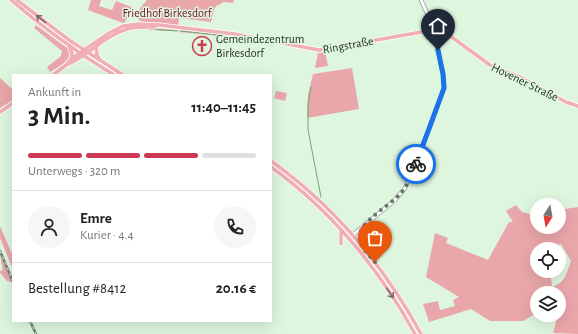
<!DOCTYPE html>
<html lang="de">
<meta charset="utf-8">
<style>
:root{--surface:#fff;--page:#f6f6f6;--text:#222;--muted:#767676;--line:#e0e0e0;--accent:#ca3a53}
body{margin:0;font-family:"Alegreya Sans",sans-serif;background:var(--page);color:var(--text);height:100vh;display:flex;flex-direction:column;font-size:15px;white-space:nowrap}
*{box-sizing:border-box;margin:0}
p{font-size:13px;color:var(--muted)}
.icon{flex:none;width:22px;height:22px;fill:none;stroke:currentColor;stroke-width:2;stroke-linecap:round;stroke-linejoin:round}
.map{position:relative;flex:1;overflow:hidden}
.details{position:absolute;left:12px;top:74px;width:260px;height:248px;display:flex;flex-direction:column;background:var(--surface);border-radius:0px;box-shadow:0 4px 16px #0002}
.details>*{flex:none}
.needle{width:26px;rotate:191deg}
.fabs{position:absolute;left:530px;top:198px;display:grid;gap:8px}
.fabs a{display:grid;place-items:center;width:36px;height:36px;border-radius:50%;background:var(--surface);box-shadow:0 4px 16px #0002;font-size:20px}
.pin{position:absolute;display:grid;place-items:center;width:34px;height:34px;color:#fff;margin:-41px -17px;border-radius:50% 50% 50% 0;rotate:-45deg;box-shadow:0 0 4px #0007}
.pin .icon{rotate:45deg}
.courier{position:absolute;display:grid;place-items:center;width:40px;height:40px;margin:-20px;border:3px solid #1a73e8;border-radius:50%;background:#fff;color:#222;box-shadow:0 1px 5px #0007}
.summary em{font-style:normal;font-weight:600}
.summary div{display:flex;flex-direction:column-reverse}
.summary{display:flex;align-items:center;justify-content:space-between;height:68px;padding:0 16px}
h1{font-size:26px;font-weight:600;line-height:30px}
.bar{display:grid;grid-template-columns:repeat(4,1fr);gap:6px 4px;align-content:center;height:48px;padding:0 16px}
.bar i{height:5px;border-radius:3px;background:var(--line)}
.bar .active{background:var(--accent)}
.bar p{grid-column:span 4}
.line{display:flex;align-items:center;gap:10px;padding:0 16px;border-top:1px solid var(--line)}
.line div{flex:1}
.round{display:grid;place-items:center;flex:none;width:42px;height:42px;border-radius:21px;background:var(--page)}
.map>svg:first-child{display:block}
.green{fill:#eaa7ab;fill-rule:evenodd}
.lines{fill:none;stroke-linecap:round;stroke-linejoin:round}
.stream{stroke:#6eaa71;stroke-width:1}
.minor-casing{stroke:#90a591;stroke-width:4.5}
.major-casing{stroke:#fff;stroke-width:5}
.minor{stroke:#fff;stroke-width:3}
.major{stroke:#f2aeb5;stroke-width:3.5}
.rail-casing{stroke:#6e7b6e;stroke-width:2.5}
.rail{stroke:#def5de;stroke-width:1;stroke-dasharray:3;stroke-linecap:butt}
.oneway{stroke:#836967}
.done{stroke:#687568;stroke-width:4;stroke-dasharray:0 7.2}
.route{stroke:#1a73e8;stroke-width:5}
.labels{text-anchor:middle;stroke-width:3;stroke-linejoin:round;paint-order:stroke}
.park-label{font-size:12px;fill:#740f26;stroke:#def5de}
.poi-label{font-size:12px;fill:#283028;stroke:#def5de;text-anchor:start}
.street-label{font-size:12px;fill:#283028;stroke:#def5de}
</style>
<div class="map">
<svg width="578" height="334" viewBox="0 0 578 334">
<rect width="100%" height="100%" fill="#def5de"/>
<path class="green" d="M91,0H101L99,6L112,10L116,1L131,7L132,10L124,23H123L88,10Z
M147,0H234L233,3L223,2L219,5H217L214,9L211,22L179,18L178,27L143,22L139,20C135,12 142,6 147,0Z
M36,25L70,50C72,61 58,67 50,72L47,67L61,56L62,51L34,28Z
M149,28L178,30L179,31L148,30Z
M181,30L219,34L220,35V34L228,36H219L179,32Z
M325,52L328,66L315,68L318,53Z
M352,68L359,109L307,118L308,95L313,74Z
M0,78L13,90V100L0,108Z
M276,91L287,93L285,101L274,98Z
M516,205L522,212L537,216V227H559V222L564,223L559,210L578,207V334L553,333L558,315H559V293H537V313L523,321H490L471,309L429,322L423,304L438,301L440,310L455,306L453,300L459,297L426,277L435,233L448,238L446,243L488,260L509,222H513L506,211ZM561,244L571,261C566,274 566,282 552,287L551,277L548,271H537V254L533,251L537,249Z
M0,226L13,256V270L0,238Z
M0,254L12,282L7,281L0,273V271L3,270Z"/>
<g class="lines">
<path class="stream" d="M142,29H145
M149,29L177,31
M181,31L218,35
M311,87L308,104V130L321,197"/>
<g class="minor-casing">
<path id="minor" d="M432,23L442,30
M349,238L395,200L405,188L429,129L444,88L443,74L432,24L421,0"/>
</g>
<g class="major-casing">
<path id="major" d="M11,0C43,28 78,53 114,75
M17,0L69,40L123,75
M69,46L72,53L71,59
M96,47L97,55L100,60
M66,65C88,56 104,36 127,29C136,26 146,27 155,27
M53,75L66,65L71,59L109,33L123,26L138,24L159,25L235,34L319,50L439,29L442,30L490,65L520,77L566,102L578,106
M0,112L13,103
M271,161C334,206 384,266 421,334
M271,167C331,210 380,270 415,334
M341,230V244
M361,243L360,234L363,226"/>
</g>
<use href="#minor" class="minor"/>
<use href="#major" class="major"/>
<g class="rail-casing">
<path id="rail" d="M0,251L13,282
M30,321L36,334"/>
</g>
<use href="#rail" class="rail"/>
</g>
<defs><path id="oneway-shaft" d="M-6 0H5M1.5-3L5.5 0L1.5 3" fill="none" stroke-width="1.6" stroke-linecap="round" stroke-linejoin="round"/></defs>
<g class="oneway">
<use href="#oneway-shaft" transform="translate(41 19) rotate(-143)"/>
<use href="#oneway-shaft" transform="translate(390 293) rotate(55)"/>
</g>
<g class="lines">
<path class="done" d="M375,262C369,255 359,246 360,236C360,222 390,205 400,194C408,185 412,175 416,164"/>
<path class="route" d="M416,164L444,88L443,74L438,50"/>
</g>
<defs>
<g id="church-ring" transform="scale(1)"><circle r="9.5" fill="#def5de" stroke="#ca3a53" stroke-width="1.5"/><path d="M-1.2-6h2.4v3.5h3.3v2.4h-3.3V6h-2.4V-.1h-3.3v-2.4h3.3Z" fill="#ca3a53"/></g>
</defs>
<g fill-rule="evenodd">
<use href="#church-ring" x="202" y="46"/>
</g>
<g class="labels">
<g class="park-label">
<text x="167" y="17">Friedhof Birkesdorf</text>
</g>
<g class="poi-label">
<text x="216" y="43">Gemeindezentrum<tspan x="216" dy="14">Birkesdorf</tspan></text>
</g>
<g class="street-label">
<text transform="translate(348 45) rotate(-10)" y="4">Ringstraße</text>
<text transform="translate(525 82) rotate(26)" y="4">Hovener Straße</text>
</g>
</g>
</svg>
<div class="fabs">
<a><svg class="needle" viewBox="-14 -14 28 28"><path d="M0-13l5 13h-10z" fill="#e53935"/><path d="M0 13l5-13h-10z" fill="#767676"/></svg></a>
<a><svg class="icon" aria-label="locate" viewBox="0 0 24 24"><circle cx="12" cy="12" r="6"/><path d="M12 2v4M12 18v4M2 12h4M18 12h4"/></svg></a>
<a><svg class="icon" aria-label="layers" viewBox="0 0 24 24"><path d="M12 4l9 5-9 5-9-5zM3 14l9 5 9-5"/></svg></a>
</div>
<div class="pin" style="left:375px;top:262px;background:#ea580c"><svg class="icon" aria-label="bag" viewBox="0 0 24 24"><path d="M5 8h14l-1 12H6zM9 8a3 3 0 0 1 6 0"/></svg></div>
<div class="pin" style="left:438px;top:50px;background:#1f2937"><svg class="icon" aria-label="home" viewBox="0 0 24 24"><path d="M3 11l9-7 9 7M6 9v11h12V9"/></svg></div>
<div class="courier" style="left:416px;top:164px"><svg class="icon" aria-label="bike" viewBox="0 0 24 24"><circle cx="6" cy="16" r="4"/><circle cx="18" cy="16" r="4"/><path d="M6 16l4-8h5l3 8M10 8l3 8H6M13 5h3"/></svg></div>
<section class="details">
<div class="summary"><div><h1>3 Min.</h1><p>Ankunft in</p></div><em>11:40–11:45</em></div>
<div class="bar"><i class="active"></i><i class="active"></i><i class="active"></i><i></i><p>Unterwegs · 320 m</p></div>
<div class="line" style="height:72px"><a class="round"><svg class="icon" aria-label="person" viewBox="0 0 24 24"><circle cx="12" cy="8" r="4"/><path d="M4 21q1-7 8-7t8 7"/></svg></a><div><b>Emre</b><p>Kurier · 4.4</p></div><a class="round"><svg class="icon" aria-label="phone" viewBox="0 0 24 24"><path d="M5 4h4l2 5-3 2q2 4 5 5l2-3 5 2v4C11 20 4 13 5 4z"/></svg></a></div>
<div class="line" style="height:52px"><div>Bestellung #8412</div><b>20.16 €</b></div>
</section>
</div>
